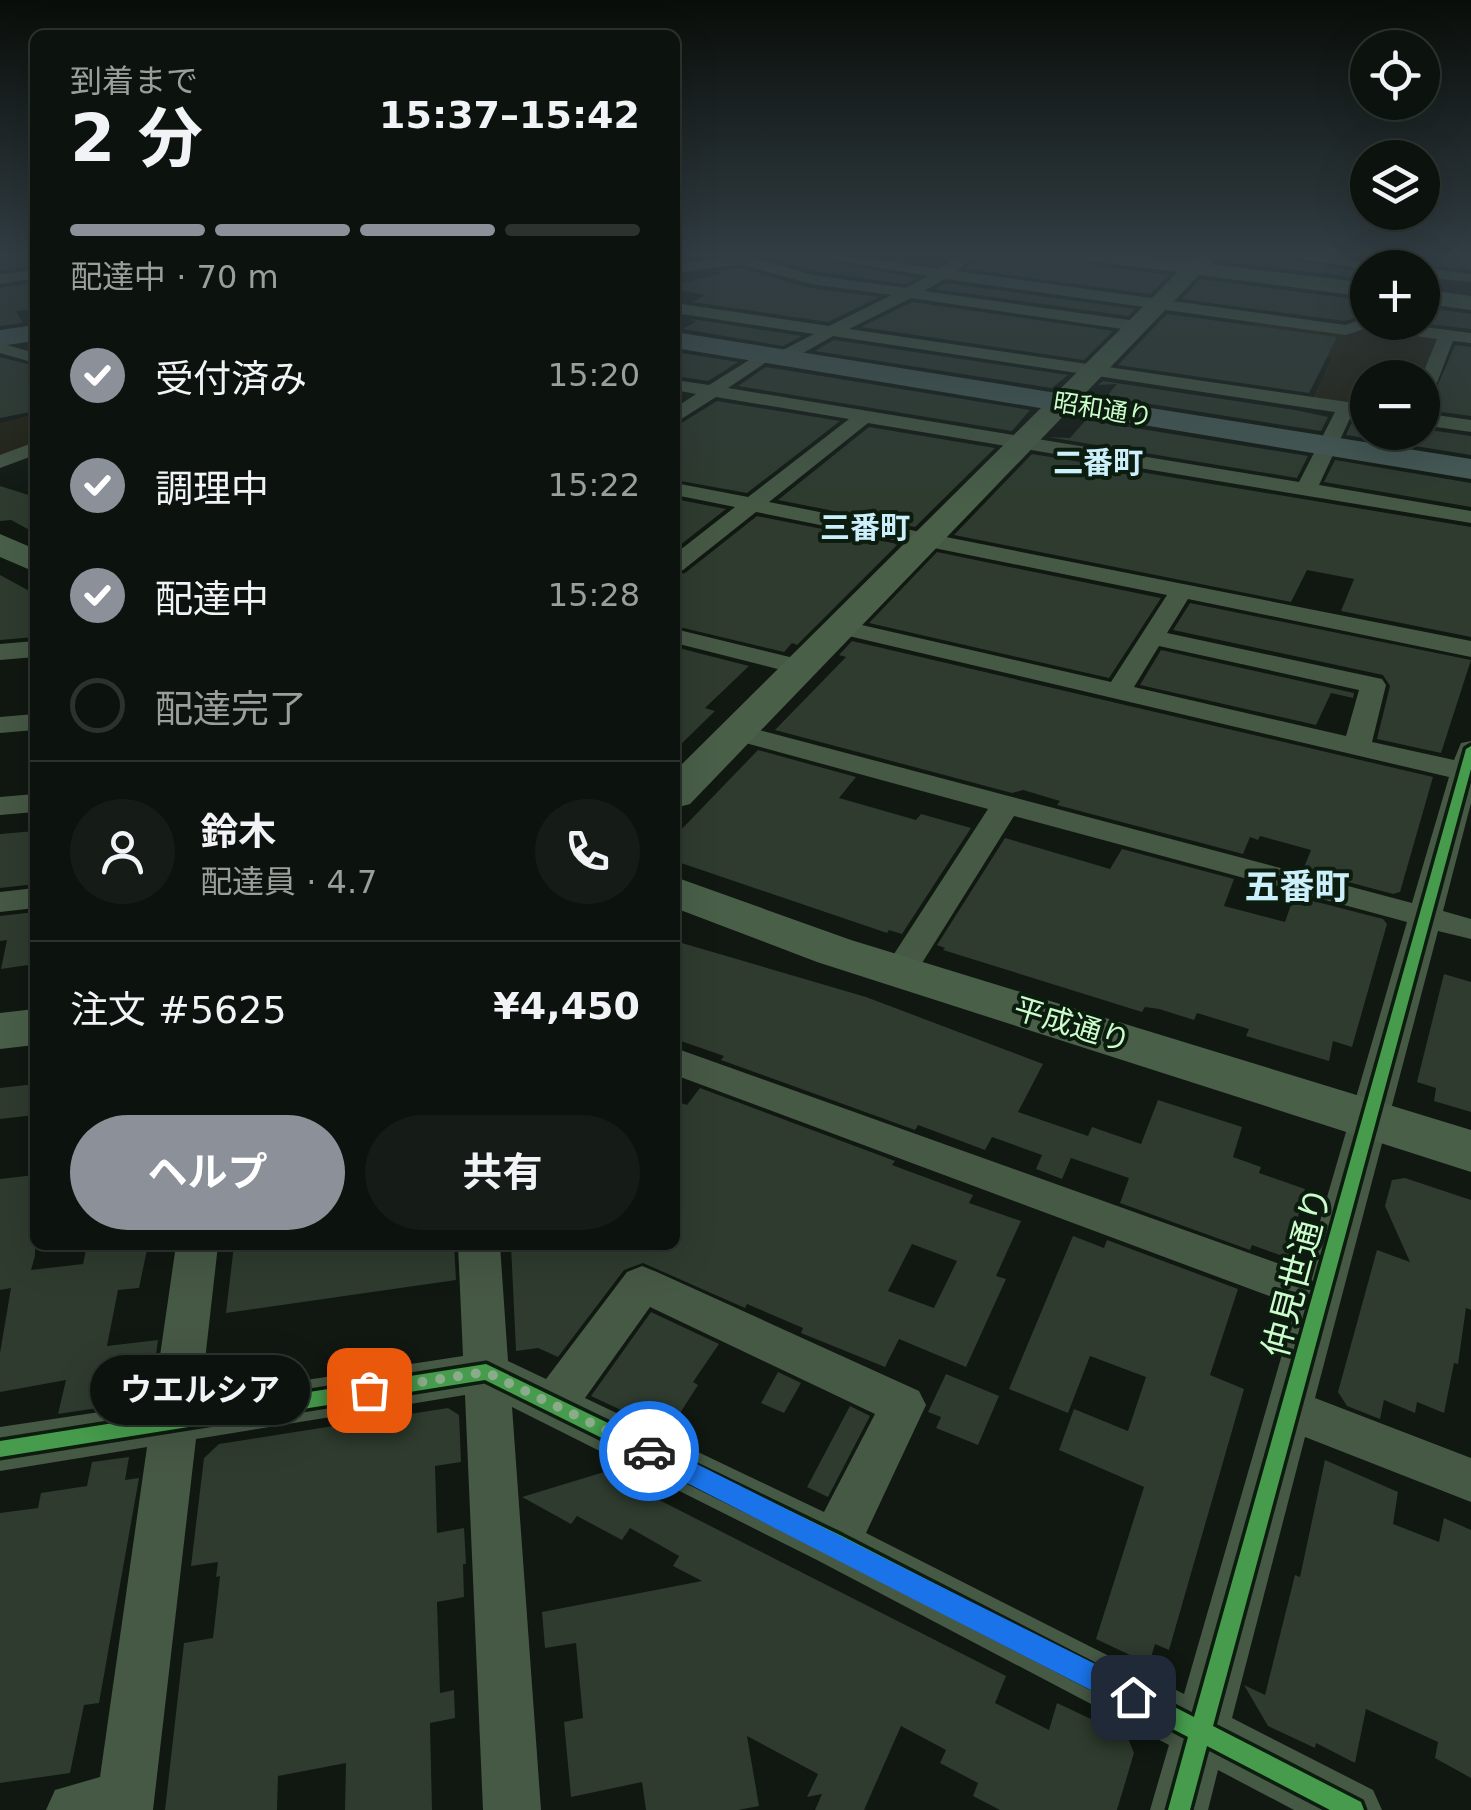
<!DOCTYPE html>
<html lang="ja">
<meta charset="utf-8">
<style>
:root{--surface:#0c120d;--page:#151b16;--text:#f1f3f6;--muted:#9a9e9d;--line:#2c322e;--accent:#8c9099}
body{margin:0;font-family:"DejaVu Sans","Noto Sans JP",sans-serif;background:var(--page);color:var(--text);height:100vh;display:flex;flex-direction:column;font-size:38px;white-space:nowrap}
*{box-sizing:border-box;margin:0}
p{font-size:32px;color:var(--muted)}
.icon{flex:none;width:55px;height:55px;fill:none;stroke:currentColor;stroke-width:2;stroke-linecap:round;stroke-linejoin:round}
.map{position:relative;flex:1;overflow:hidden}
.panel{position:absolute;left:30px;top:30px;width:650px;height:1220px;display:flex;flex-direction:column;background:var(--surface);border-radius:15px;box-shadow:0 10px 40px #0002,0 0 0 2px var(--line)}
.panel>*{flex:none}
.buttons{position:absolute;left:1350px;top:30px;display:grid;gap:20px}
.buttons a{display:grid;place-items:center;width:90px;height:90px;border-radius:50%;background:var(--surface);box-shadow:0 10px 40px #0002,0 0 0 2px var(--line);font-size:50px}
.pin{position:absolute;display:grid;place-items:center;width:85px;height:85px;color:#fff;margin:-42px;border-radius:20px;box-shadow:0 5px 15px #0006}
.courier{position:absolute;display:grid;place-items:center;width:100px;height:100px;margin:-50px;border:8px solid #1a73e8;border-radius:50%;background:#fff;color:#222;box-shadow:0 2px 12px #0007}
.bubble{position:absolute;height:70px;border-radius:35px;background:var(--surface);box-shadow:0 10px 40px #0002,0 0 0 2px var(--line);font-size:32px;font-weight:700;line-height:70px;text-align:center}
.summary em{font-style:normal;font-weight:700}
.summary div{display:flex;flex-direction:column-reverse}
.summary{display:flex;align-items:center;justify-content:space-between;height:170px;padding:0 40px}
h1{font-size:65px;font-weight:700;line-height:75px}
.bar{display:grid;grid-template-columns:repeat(4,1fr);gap:15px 10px;align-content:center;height:120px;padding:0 40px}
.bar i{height:12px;border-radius:8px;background:var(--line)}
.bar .on{background:var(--accent)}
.bar p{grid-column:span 4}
.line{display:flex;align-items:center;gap:25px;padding:0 40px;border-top:2px solid var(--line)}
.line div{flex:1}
.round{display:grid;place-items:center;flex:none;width:105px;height:105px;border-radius:52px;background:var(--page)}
ol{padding:0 40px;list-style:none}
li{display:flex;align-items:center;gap:30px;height:110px}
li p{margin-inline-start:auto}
li .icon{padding:10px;border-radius:50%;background:var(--accent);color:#fff;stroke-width:4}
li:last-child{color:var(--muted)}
li i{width:55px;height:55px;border:5px solid var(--line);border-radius:50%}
.action{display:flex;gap:20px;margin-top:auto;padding:20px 40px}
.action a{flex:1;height:115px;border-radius:60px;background:var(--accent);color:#fff;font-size:40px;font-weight:700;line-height:115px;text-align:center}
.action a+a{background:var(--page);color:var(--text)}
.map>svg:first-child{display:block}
.green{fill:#222110}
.building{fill:#2e3b2e;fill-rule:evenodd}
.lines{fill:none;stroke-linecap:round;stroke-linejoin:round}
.street{fill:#465945;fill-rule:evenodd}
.secondary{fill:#495f48;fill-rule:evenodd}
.highway{fill:#475c57;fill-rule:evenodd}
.cycleway-casing{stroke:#0c1c0e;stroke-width:7}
.cycleway{fill:#469c4c;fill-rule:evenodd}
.route{fill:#1a73e8}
.done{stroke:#8aac8a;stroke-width:10;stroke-dasharray:0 18}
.labels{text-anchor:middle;stroke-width:8;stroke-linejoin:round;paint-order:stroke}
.far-street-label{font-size:25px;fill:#cbfccb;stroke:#0c1c0e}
.far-quarter-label{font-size:30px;font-weight:bold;fill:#cceffc;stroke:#0c1c0e}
.street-label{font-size:30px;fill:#cbfccb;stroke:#0c1c0e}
.quarter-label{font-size:35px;font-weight:bold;fill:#cceffc;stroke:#0c1c0e}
.near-street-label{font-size:35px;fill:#cbfccb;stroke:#0c1c0e}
</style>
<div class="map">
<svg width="1471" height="1810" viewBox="0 0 1471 1810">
<rect width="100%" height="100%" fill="#101811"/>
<path class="green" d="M1257,320L1353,332L1374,327L1439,335L1422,378H1368L1367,408L1312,400L1332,358L1239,345Z
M35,414V443L0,457V423Z"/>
<path class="building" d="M0,255H35V266L0,270Z
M759,255H796L917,278L905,284L813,271Z
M981,255H1076L1090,265L1170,275L1150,294L965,269Z
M1221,255L1276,256L1368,274V279L1217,261Z
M1422,255H1471V270L1422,264Z
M739,268L810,288L879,297L828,322L693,302L705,295L675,289V285L723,273L716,271Z
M1200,279L1368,301V304L1360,316L1345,321L1182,299Z
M35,282V309L16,311L23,323L0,326V288Z
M946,283L1135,309L1128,316L935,289Z
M912,302L1113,331L1084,360L861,327Z
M1422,307L1471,314V329L1422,323Z
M1167,314L1337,337L1309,393L1118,365Z
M690,320L692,319L802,336L783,346L683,329L697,321Z
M834,340L1068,375L1052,388L815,351Z
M1455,345L1471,347V416L1427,410Z
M675,352L738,362L708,381L675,376Z
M0,357L35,366V411L0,418Z
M766,367L1030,410L1012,431L738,386Z
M1103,381L1295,410L1328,417L1321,431L1106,397L1117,384L1098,385Z
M717,401L840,421L747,493L675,480V427Z
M1086,420L1308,456L1297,478L1048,437L1070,438Z
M1351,424L1368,427V432H1422V429L1471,436V455L1346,435Z
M869,427L995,448L915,527L778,500Z
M1032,454L1471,527V637L1341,611L1354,579L1307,570L1291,602L954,535Z
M1335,460L1471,483V507L1324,482Z
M0,486L35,497V533L11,520L0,521Z
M675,499L726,509L675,549Z
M757,516L898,544L797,645L792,643L784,652L675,626V575L685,573Z
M937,552L1161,598L1109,678L869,623Z
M0,575L35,594V637L0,640Z
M1190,603L1471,660L1441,753L1377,739L1390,686L1383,675L1173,630Z
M852,641L1433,777L1400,892L1393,894L1303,870L1311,850L1260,836L1258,840L1250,837L1243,854L1057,805L1060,801L1023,790L1012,793L775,730L846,657L839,655Z
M675,647L749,666L705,708L715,711L675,750Z
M1161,650L1354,693L1353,698L1331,693L1316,725L1140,685Z
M758,750L856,777L839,798L916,820L921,814L971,828L902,934L889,930L887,933L675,861V836Z
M35,831V884L0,888V834Z
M1005,838L1110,869L1122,849L1234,879L1224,906L1285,922L1294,896L1383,919L1387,924L1352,1047L1333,1041L1329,1061L1246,1036L1249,1029L1197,1013L1194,1020L1159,1009L1145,1007L1142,1012L943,950L945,948L937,945Z
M35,912V964L1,969L7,940L0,941V916Z
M675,941L866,997L1043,1064L1018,1112L1088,1136L1092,1127L1141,1144L1158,1100L1242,1127L1233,1157L1261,1167L1259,1173L1305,1189L1288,1258L1252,1245L1250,1250L1120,1203L1129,1178L1071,1158L1062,1179L1036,1169L1042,1155L992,1137L985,1150L918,1125L915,1130L721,1060L724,1056L675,1039Z
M1444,974L1471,982V1112L1434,1101L1436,1088L1417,1082Z
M35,1084V1115L0,1119V1088Z
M700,1088L895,1161L892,1165L973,1195L969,1203L1021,1221L996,1276L1006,1279L966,1367L899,1339L885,1367L801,1333L803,1328L747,1304L745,1308L643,1263L624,1270L558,1357L538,1348L516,1351L511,1245H675V1101L687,1105ZM912,1244L957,1261L934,1308L888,1291Z
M35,1175V1256L31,1270L83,1264L87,1245H148L139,1288L118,1290L107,1346L158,1340L151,1394L138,1402L58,1414L66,1380L0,1392V1353L11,1288L0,1290V1179Z
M1405,1178L1471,1200V1310L1466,1308L1458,1364L1454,1363L1444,1413L1417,1402L1415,1413L1384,1400L1380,1419L1347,1406L1338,1392L1377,1250L1410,1262L1385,1206L1392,1180Z
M1073,1236L1104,1248L1107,1240L1238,1289L1210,1375L1244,1389L1169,1650L1155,1644L1149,1664L1096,1639L1144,1487L1059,1450L1074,1409L1128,1431L1146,1377L1090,1356L1068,1413L1009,1389Z
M234,1245H454L456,1280L226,1313Z
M651,1312L719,1344L693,1382L698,1385L668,1432L591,1396Z
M778,1372L801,1383L784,1413L761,1403Z
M946,1374L999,1396L978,1445L936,1428L941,1417L928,1412Z
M850,1406L870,1416L828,1497L807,1487Z
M448,1408L459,1415L461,1462L435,1466L437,1533L464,1528L466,1564H463L464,1597L437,1602L440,1693L454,1690L455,1718L430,1723L432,1810H345L346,1763L278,1776L277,1810H165L184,1643L213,1638L220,1576L216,1577L218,1562L191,1566L204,1458L219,1444Z
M129,1457L125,1480L139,1478L99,1703L84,1705L70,1773L0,1783V1513L38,1508L41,1493L87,1486L92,1462Z
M1325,1460L1398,1492L1393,1524L1439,1542L1444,1518L1471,1530V1778L1435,1758L1438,1742L1366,1709L1355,1763L1316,1743L1315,1748L1268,1726L1244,1685L1265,1695L1295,1575L1300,1577Z
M604,1472L1006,1676L995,1703L1049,1730L1057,1703L1127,1736L1134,1753L1117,1810H1000L973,1796L978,1783L940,1763L946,1750L901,1726L864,1810H815L822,1794L807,1797L818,1774L747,1736L759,1806L738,1810H646L642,1782L571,1797L564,1722L583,1718L576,1643L545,1648L542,1612L702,1581L673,1566L679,1556L630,1528L622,1540L577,1516L571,1524L522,1497Z"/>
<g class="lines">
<path class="street" d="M715,255H745L812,275L906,288L928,276L800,255H840L940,269L960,255H977L956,271L1345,325L1363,319L1471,333V343L1453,341L1431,398L1422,403L1421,378L1437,339L1364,329L1346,335L945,279L924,291L1136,321L1144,326L1136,331L911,298L849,329L1368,405V417L1352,414L1319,485L1471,511V523L868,423L769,502L1471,641V657L1188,599L1167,633L1382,679L1386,685L1372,742L1454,760L1461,743L1471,741V803L1443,911L1471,919V939L1438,931L1315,1398L1471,1458V1502L1305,1437L1232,1718L1373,1790L1382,1810H1294L1218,1770L1208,1810H1150L1169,1745L817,1560L512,1407L541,1810H483L465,1395L196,1439L153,1810H46L55,1790L100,1777L147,1447L0,1471V1427L153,1404L176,1245H218L201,1396L463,1356L458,1245H500L508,1361L546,1379L627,1272L642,1266L657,1272L919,1391L926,1405L866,1533L1184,1694L1296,1306L675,1075V1048L1305,1273L1407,922L1014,816L912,979L900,982L888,979L883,971L988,809L727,738L723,732L737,724L1412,903L1449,777L840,634L828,627L840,620L1111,682L1167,595L756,512L683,570L675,572V554L735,507L675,495V483L748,497L849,419L716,397L675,423V408L696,394L675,390V380L709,385L765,350L771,351V359L728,388L1299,482L1335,412L833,336L789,361H777V353L814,334L675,313V303L829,326L892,295L811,284L739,264L675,273V265L718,258ZM1159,646L1359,690L1346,736L1134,687ZM650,1307L875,1414L824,1512L585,1398Z
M1279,255H1321L1394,268L1368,270Z
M1422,268L1471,274V282L1422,277Z
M35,270V278L0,284V274Z
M0,343L35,353V363L0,353Z
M1422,413L1471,420V432L1422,425Z
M35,442V455L0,468V455Z
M675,629L810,662L814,667L801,675L675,643Z
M35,641V657L0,660V644Z
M35,714V730L0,733V717Z
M35,794V812L0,815V797Z
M35,888V908L0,912V892Z"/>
<path class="secondary" d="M1080,255H1142L1189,261L1195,255H1217L1210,264L1368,283V297L1199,275L690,804L675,808V771L1178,272L1090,261Z
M1422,289L1471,296V310L1422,303Z
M0,534L35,549V572L0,557Z
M675,877L851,940L1471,1130V1172L817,962L675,908Z
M35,1009V1045L0,1049V1013Z"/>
<path class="highway" d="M35,325V341L0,346V330Z
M675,332L1471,459V479L675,348Z"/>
<g class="cycleway-casing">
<path id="cycleway" d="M1471,746V769L1213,1726L1361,1802L1364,1810H1330L1207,1746L1190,1810H1168L1188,1737L828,1550L485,1380L0,1457V1441L486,1364L842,1536L1194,1717L1466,749Z"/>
</g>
<use href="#cycleway" class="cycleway"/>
</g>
<linearGradient id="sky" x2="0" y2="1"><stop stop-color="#090d09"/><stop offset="0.5" stop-color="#313d43"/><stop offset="1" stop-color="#313d43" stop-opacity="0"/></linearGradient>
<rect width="1471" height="509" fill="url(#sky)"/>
<path class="route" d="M649,1440L1143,1688L1147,1697L1143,1707L1133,1711L1124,1707L640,1459L637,1451L640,1443Z"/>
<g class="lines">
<path class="done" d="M369,1390L486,1372L649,1451"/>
</g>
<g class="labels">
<g class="far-street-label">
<text transform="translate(1103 409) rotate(9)" y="9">昭和通り</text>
</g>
<g class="far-quarter-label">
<text x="1098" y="473">二番町</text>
<text x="865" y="538">三番町</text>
</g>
<g class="street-label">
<text transform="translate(1072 1025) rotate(17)" y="10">平成通り</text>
</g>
<g class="quarter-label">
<text x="1297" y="899">五番町</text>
</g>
<g class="near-street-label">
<text transform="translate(1297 1272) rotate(-75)" y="12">仲見世通り</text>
</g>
</g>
</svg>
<div class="buttons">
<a><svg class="icon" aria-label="locate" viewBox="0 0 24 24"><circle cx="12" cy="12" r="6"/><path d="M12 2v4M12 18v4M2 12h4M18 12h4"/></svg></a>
<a><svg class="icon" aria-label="layers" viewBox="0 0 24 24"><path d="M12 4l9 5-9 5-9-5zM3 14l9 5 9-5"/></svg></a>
<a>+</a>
<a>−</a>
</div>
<div class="pin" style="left:369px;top:1390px;background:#ea580c"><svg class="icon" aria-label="bag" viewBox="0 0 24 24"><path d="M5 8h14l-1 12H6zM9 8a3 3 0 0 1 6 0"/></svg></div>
<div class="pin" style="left:1133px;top:1697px;background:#1f2937"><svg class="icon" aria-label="home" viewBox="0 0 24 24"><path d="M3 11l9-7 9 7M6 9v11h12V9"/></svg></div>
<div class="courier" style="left:649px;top:1451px"><svg class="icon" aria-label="car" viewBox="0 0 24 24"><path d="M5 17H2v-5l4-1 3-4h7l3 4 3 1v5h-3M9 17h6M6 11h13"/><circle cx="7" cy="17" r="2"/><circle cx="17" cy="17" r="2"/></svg></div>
<div class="bubble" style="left:90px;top:1355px;width:220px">ウエルシア</div>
<section class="panel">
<div class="summary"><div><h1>2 分</h1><p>到着まで</p></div><em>15:37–15:42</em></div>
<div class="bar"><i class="on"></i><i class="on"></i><i class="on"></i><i></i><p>配達中 · 70 m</p></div>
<ol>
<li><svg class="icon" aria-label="check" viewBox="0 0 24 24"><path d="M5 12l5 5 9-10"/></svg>受付済み<p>15:20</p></li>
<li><svg class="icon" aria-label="check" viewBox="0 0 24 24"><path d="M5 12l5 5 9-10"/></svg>調理中<p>15:22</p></li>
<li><svg class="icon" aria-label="check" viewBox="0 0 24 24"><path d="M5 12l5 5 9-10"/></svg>配達中<p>15:28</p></li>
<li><i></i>配達完了</li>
</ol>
<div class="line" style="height:180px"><a class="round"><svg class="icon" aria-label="person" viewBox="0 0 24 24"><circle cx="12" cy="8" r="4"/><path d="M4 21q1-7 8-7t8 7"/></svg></a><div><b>鈴木</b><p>配達員 · 4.7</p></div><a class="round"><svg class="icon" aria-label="phone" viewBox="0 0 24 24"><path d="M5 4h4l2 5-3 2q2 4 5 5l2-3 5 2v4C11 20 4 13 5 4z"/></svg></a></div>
<div class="line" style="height:130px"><div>注文 #5625</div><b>¥4,450</b></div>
<div class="action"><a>ヘルプ</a><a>共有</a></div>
</section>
</div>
